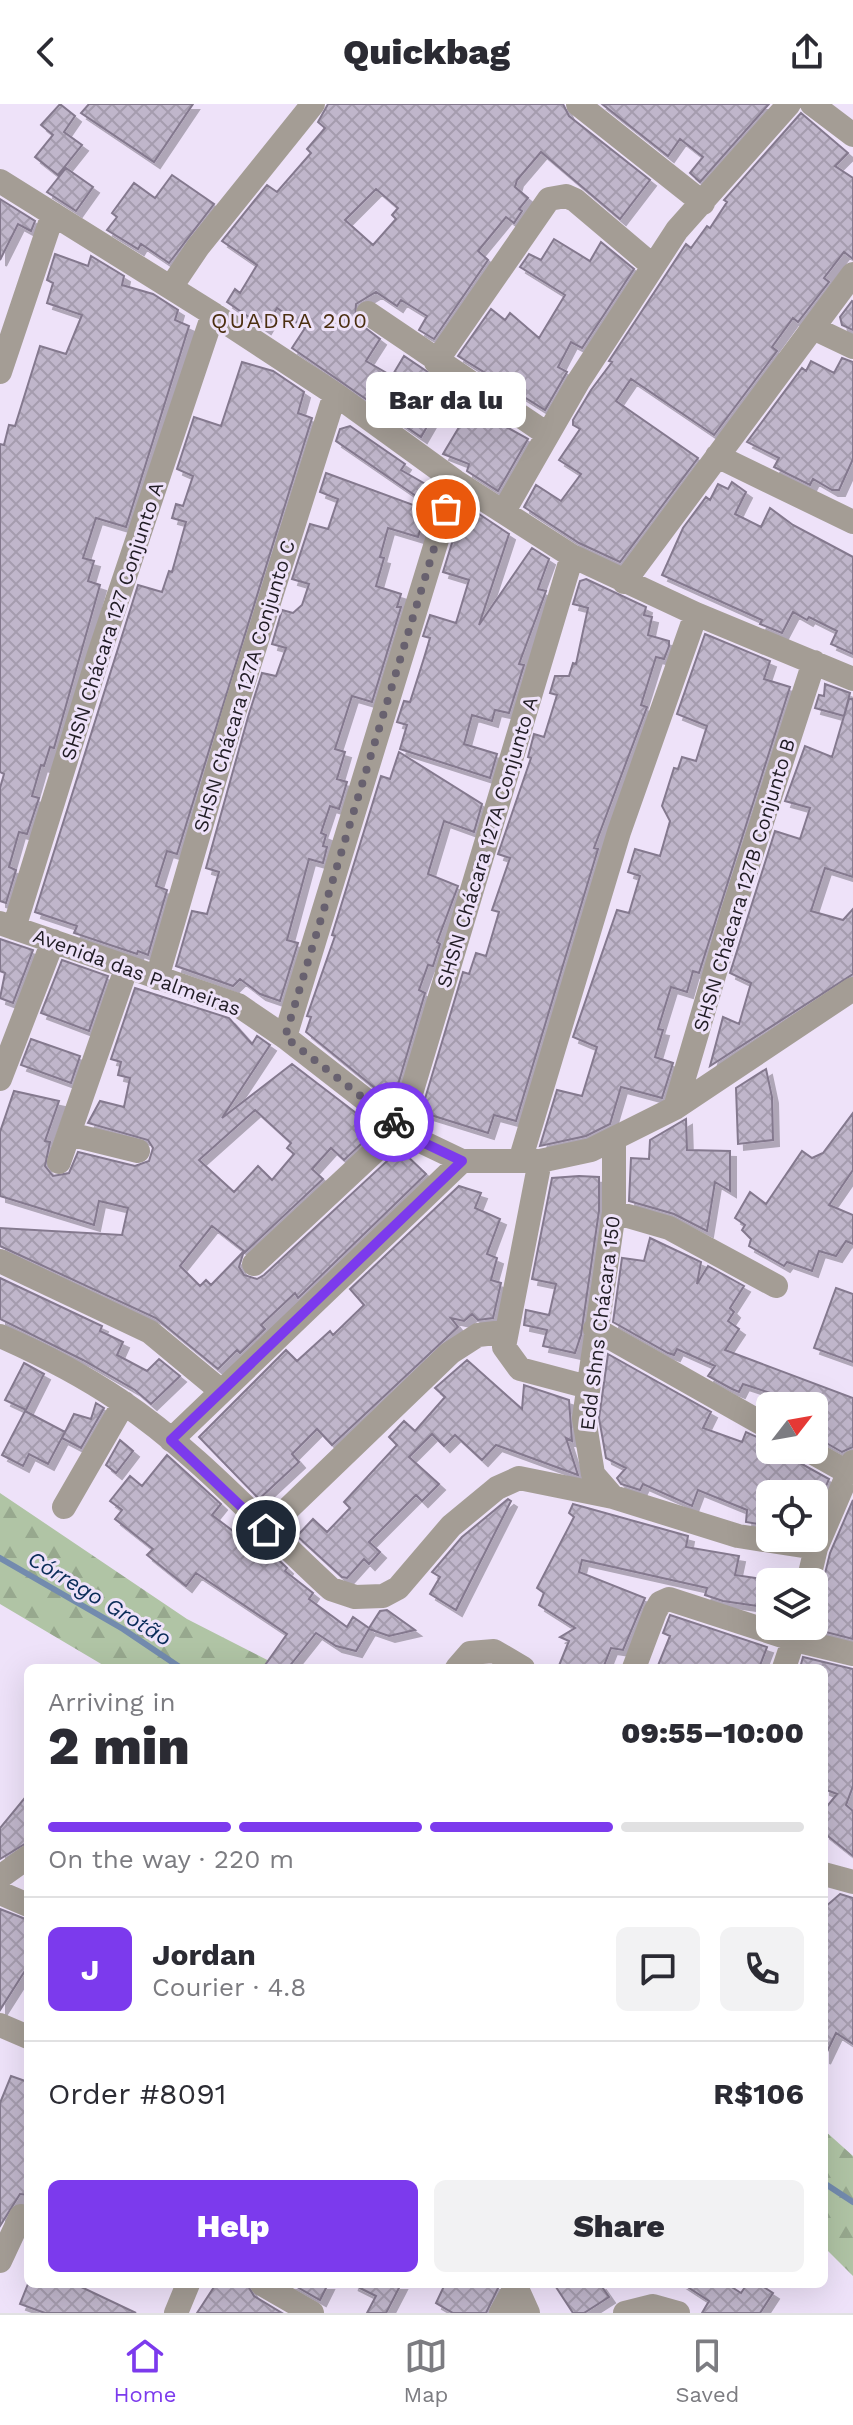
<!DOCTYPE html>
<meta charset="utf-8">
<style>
:root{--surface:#fff;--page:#f2f2f3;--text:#2b2b33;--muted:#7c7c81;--line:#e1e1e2;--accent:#7c3aed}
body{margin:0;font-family:"Work Sans",sans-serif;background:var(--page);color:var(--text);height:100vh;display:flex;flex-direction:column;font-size:30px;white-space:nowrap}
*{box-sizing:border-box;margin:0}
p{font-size:26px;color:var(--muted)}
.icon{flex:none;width:44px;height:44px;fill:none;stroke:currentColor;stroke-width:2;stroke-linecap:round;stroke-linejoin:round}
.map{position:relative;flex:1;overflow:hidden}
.details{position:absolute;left:24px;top:1560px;width:804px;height:624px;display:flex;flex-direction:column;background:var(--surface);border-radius:12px;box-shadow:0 8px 32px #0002}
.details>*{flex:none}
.needle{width:52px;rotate:59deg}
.tools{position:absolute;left:756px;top:1288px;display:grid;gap:16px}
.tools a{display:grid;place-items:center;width:72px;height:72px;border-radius:12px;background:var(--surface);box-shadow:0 8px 32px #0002;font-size:40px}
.pin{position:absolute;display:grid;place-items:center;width:68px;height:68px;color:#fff;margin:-34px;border:4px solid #fff;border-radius:50%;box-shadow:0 2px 8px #0007}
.courier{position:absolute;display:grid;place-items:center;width:80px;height:80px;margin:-40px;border:6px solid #7c3aed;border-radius:50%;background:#fff;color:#222;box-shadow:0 2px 10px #0007}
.bubble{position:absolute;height:56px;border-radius:12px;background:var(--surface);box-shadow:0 8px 32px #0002;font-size:26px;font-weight:800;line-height:56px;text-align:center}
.headline em{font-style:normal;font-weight:800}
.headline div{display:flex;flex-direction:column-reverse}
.headline{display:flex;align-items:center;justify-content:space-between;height:136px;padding:0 24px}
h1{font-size:52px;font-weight:800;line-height:60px}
.bar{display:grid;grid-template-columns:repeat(4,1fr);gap:12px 8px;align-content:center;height:96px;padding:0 24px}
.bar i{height:10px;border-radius:6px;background:var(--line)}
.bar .current{background:var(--accent)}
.bar p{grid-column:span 4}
.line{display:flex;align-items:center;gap:20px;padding:0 24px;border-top:2px solid var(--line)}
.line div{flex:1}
.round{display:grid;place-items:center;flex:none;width:84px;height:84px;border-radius:12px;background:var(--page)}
.primary-button{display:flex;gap:16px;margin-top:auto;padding:16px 24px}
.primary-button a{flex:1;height:92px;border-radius:12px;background:var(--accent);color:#fff;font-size:32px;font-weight:800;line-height:92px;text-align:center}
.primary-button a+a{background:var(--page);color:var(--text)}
header{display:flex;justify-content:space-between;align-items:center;height:104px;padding:0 24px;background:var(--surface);font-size:36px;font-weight:800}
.tabs{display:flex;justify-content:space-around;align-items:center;height:112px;border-top:2px solid var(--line);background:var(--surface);font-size:22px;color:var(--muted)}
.tabs a{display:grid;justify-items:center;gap:4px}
.tabs .current{color:var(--accent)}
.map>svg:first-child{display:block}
.forest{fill:url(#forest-firs)}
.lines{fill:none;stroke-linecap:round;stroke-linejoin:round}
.stream{stroke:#738bae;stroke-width:6}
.building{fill:url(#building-cross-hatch);stroke:#84798e;stroke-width:2;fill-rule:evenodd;filter:url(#shadow)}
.minor{stroke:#a49d95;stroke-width:24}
.done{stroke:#68616f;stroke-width:8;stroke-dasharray:0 14.4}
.route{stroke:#7c3aed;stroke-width:10}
.labels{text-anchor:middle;stroke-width:6;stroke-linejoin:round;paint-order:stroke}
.street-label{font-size:20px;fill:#201c24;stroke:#eee2f9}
.neighbourhood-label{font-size:22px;letter-spacing:2px;fill:#4b2f10;stroke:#eee2f9}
.water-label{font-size:22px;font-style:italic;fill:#0a2c58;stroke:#eee2f9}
</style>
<header><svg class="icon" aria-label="back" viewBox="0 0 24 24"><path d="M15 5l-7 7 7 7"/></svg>Quickbag<svg class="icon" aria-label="share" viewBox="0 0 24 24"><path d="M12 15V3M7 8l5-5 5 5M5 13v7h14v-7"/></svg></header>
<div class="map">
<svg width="853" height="2209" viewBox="0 0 853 2209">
<defs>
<pattern id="forest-firs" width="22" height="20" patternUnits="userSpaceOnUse" patternTransform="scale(2)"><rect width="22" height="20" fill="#b0c4a5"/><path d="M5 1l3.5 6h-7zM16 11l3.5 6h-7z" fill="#97a88e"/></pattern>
<pattern id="building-cross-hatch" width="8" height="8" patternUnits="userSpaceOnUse" patternTransform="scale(2)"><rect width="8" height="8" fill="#c0b6cb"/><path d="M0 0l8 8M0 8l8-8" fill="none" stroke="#a59cae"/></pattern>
<filter id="shadow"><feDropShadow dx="6" dy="6" stdDeviation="0" flood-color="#0004"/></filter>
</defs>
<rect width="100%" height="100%" fill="#eee2f9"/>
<path class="forest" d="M0,1389L187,1515L283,1564H108L0,1500Z
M824,2026L853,2052V2172L824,2143Z"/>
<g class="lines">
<path class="stream" d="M0,1454L123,1525L181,1564
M824,2079L853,2098"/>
</g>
<path class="building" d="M60,0L75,12L64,28L82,41L58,71L35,53L53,31L41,21Z
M89,0H193L154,58L81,9Z
M328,0H563L569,12L650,76L620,115L541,48L517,76L515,83L528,94L519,105L522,107L514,119L506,113L478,147L488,156L434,235L419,226L427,212L401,196L397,202L376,188L356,200L355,216L380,235L366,257L392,272L404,252L450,283L421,333L292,244L305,224L277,204L265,224L227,198L235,185L240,189L257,161L222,137L267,81L277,88L311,49L307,45L325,24L318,18ZM376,85L398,104L392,111L396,115L373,141L345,116Z
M602,0H769L700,78L690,69L703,53L680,35L668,52Z
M801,9L848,49L835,62L853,74V155L844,148L824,174L829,178L798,218L793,214L772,243L777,247L714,331L631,275L616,297L698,354L620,458L579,439L524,403L536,381L561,397L581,370L559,356L580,325L573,321V316L591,286L612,258L609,257L686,140L691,144L707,122L710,124L727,98L724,96Z
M66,64L93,83L76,107L47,88Z
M172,71L214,100L169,159L141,140L138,145L107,126L117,113L112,109L134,79L155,94Z
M0,95L35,117L31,127L18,120L0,156Z
M554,135L590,157L601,138L634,165L582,244L571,238L558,263L567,268L545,306L458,252L491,205L505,216L510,209L539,234L565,191L520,163L529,150L541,156Z
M55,150L88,162L91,152L124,172L122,181L153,190L178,206L175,216L189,222L126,423L96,414L83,454L94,457L88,477L100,481L54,644L50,643L44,662L41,661L32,692L39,694L27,730L19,728L9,763L16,766L6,799L0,797V684L4,670L0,668V340L4,341L9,321L15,322L40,242L66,250L82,211L47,199L53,179L47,176Z
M852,197L853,198V226L842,221L840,213Z
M842,254L853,258V355L839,386H832L813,375L810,381L774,363L779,354L747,338L802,264L806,267L811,257L834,269Z
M242,258L273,267L304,288L298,309L312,314L177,750L167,747L156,782L167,786L148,851L138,847L137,850L74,829L77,822L35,808L138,481L162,488L169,467L172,468L186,418L172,414L176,400L183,402L193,372L177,365L194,313L221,322Z
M474,298L485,306L483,310L528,335L498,387L467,367L469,360L443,350Z
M350,322L405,360L401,366L434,385L429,401L336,337L340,325Z
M326,369L427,406L418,433L388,424L380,453L384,454L376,482L401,490L397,503H401L372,598L352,592L335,645L345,648L337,675L347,678L339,705L330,702L321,729L326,731L323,742L327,743L323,759L309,755L287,836L298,839L280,897L260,890L240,875L233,882L176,862L192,807L207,810L219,768L206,764L248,613L262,569L276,572L286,544L272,540L282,506L293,509L302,501L309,480L292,475L310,420L328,425L338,395L320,388Z
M732,378L746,388L735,410L761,423L770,404L793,421L853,453V550L831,540L837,527L809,513L807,516L793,508L782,529L760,520L762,516L662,471L683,424L706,393L710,396L718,380L728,385Z
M464,400L509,430L479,521L532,444L549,455L538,485L546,487L519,560L524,561L509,609L495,606L492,617L472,611L464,640L497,650L490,674L400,645L407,621L397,618L404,597L410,598L424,554L430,534L423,532L430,511L456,519L469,476L443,468Z
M586,475L646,503L644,511L652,513L648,531L669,537V542L664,555L656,553L641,601L647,603L594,744L598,745L516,1017L494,1011L488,1029L421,1008L463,868L469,870L476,849L486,852L499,808L492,806L510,754L498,750L531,654L528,653L534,630L544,633L557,591L550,589L555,572H569L573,559L576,560L588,504L573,500L580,477Z
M705,530L770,557L764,575L790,583L699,869L693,867L687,888L671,883L658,925L663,926L655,953L673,959L662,994L621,983L610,1020L586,1032L540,1042L557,986L582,992L597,943L573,933L617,806L629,809L640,772L628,768L635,745L660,752L670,717L662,702L674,664L678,665L682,653L696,657L707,622L677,610Z
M825,580L850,589L844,612L815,604L819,591L824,592Z
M849,595H853V773L825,764L811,807L843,816L853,805V870L710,962L723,913L739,920L751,879L730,869L775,727L800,735L810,704L785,697L805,642L832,653Z
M399,648L482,700L474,728L444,717L428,770L458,782L437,838L440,840L433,862L428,861L419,886L425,889L395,991L375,984L306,928L311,913L307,912L335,832L332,831L381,672L390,675Z
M0,835L33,846L13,899L0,894L5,869L0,867Z
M62,856L108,872L89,927L41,909Z
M135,884L229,914L252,940L257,932L270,941L222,1014L292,960L377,1025L344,1056L331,1044L312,1065L323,1075L243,1150L239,1163L244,1171L257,1175L264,1171L400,1045L426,1070L298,1194L295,1189L261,1221L265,1225L240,1249L237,1246L218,1265L156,1214L0,1142V1124L122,1131L128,1104L99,1097L94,1121L0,1092V1028L14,987L59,997L45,1037L50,1038L45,1062L53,1072L69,1069L78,1048L135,1062L149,1057L153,1044L148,1036L88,1019L100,997L124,1003L130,974L118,971L121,958L111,955ZM255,1006L291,1039L287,1044L294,1050L272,1076L258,1062L234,1088L199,1056ZM212,1122L244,1147L211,1181L206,1176L200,1182L180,1162Z
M31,935L80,952L71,979L21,961Z
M766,965L772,993L773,1036L738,1040L736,984Z
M853,1009V1066L829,1101L853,1111V1140L846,1137L836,1152L819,1147L812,1167L787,1158L784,1162L749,1142L751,1135L742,1126L745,1121L735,1114L750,1088L766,1100L802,1047L812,1054L823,1049Z
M686,1015L687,1046L730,1047V1087L715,1078L707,1127L674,1110L629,1097L631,1054L649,1055L650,1036Z
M579,1072L599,1073V1107L581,1231L575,1249L543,1242L547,1226L524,1221L526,1206L549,1211L556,1180L532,1175L552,1074Z
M459,1082L481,1089L475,1104L500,1115L487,1150L497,1154L491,1176L501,1179L493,1214L478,1216L472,1210L464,1217L451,1214L458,1223L332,1341L317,1325L292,1350L299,1358L259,1395L199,1333L286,1246L297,1257L330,1227L333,1231L364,1201L350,1185Z
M650,1134L701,1158L697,1180L708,1162L744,1182L730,1204L734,1208L728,1217L739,1225L725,1246L853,1294V1343L842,1348L814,1332V1302H770V1307L765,1304L770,1289L743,1280L739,1288L732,1285L708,1272L715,1262L677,1245L674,1251L668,1249L613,1218L622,1154L644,1157Z
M0,1174L102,1222L100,1227L123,1238L117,1251L147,1267L159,1255L180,1272L151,1300L135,1286L83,1256L0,1215Z
M836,1184L853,1190V1258L814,1244Z
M608,1250L711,1308L703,1324L742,1338L746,1328L770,1339V1346H793L800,1359L829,1375L814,1411V1390H800L770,1377V1422L746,1418L747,1406L698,1386L692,1402L643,1380L640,1386L621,1380L617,1374L626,1364L606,1354L599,1314Z
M467,1256L522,1305L524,1281L569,1296L572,1337L566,1334L578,1371L496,1341L482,1356L455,1331L444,1342L432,1330L409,1353L439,1380L422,1397L416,1391L369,1438L380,1448L369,1460L364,1455L347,1474L342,1473L297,1432L313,1415L327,1428L350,1404L344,1398L397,1341L389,1333L404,1317L415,1327L445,1293L435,1284Z
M24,1259L44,1270L26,1306L5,1296Z
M96,1299L104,1304L81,1344L62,1334L74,1310L91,1315Z
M25,1307L65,1328L48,1360L29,1350L23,1362L2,1351Z
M120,1336L133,1347L116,1369L106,1361Z
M167,1351L221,1400L212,1411L267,1453L271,1449L287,1464L285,1467L313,1489L309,1495L347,1523L353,1513L369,1524L380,1507L387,1506L415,1526L389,1532L369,1525L356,1547L336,1542L316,1529L288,1564H263L287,1530L196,1469L186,1482L147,1451L153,1445L115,1415L122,1406L110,1397L130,1372L142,1382Z
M508,1395L511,1397L456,1506L430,1490L440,1473L432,1468L462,1433Z
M853,1396V1535L814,1525V1494L822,1482L830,1449Z
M573,1400L688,1432L686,1443L739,1452L735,1471L770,1476V1504L723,1497L705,1491L707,1484L582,1456L579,1468L645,1494L623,1546L611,1544L603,1564H558L569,1537L560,1533L575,1524L539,1501L544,1489L537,1484L574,1413L569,1409Z
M670,1511L767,1543L759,1564H657L670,1532L663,1529Z
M803,1553L853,1565V1682L846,1701L853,1707V1752L824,1729V1706L837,1690L824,1685V1564H800Z
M28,1690V1738L0,1755V1724Z
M840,1790L853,1794V1940L836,1929L824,1954V1804Z
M0,1805L28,1816V1862L0,1906Z
M11,1972L28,1978V2091L20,2090L0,2122V1999Z
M28,2180H75L136,2209H45L20,2200Z
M216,2180H247L254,2192L282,2209H197Z
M292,2180H328L320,2196Z
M352,2180H401L386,2209H367L376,2192Z
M445,2180H500L486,2209H453L436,2199Z
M554,2180H600L609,2193L584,2209H573Z
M683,2180H727L741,2189L747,2180H759L773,2189L760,2209H702L709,2197Z"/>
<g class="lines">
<path class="minor" d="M578,0L703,99
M812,0L853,31
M0,77L213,210L335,290L455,377L572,452L696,510L853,575
M171,183L198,143L313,0
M368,209L547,330
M813,224L853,243
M436,258L549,95L566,92L575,96L653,162
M0,268L53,110
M717,352L853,418
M504,407L578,278L677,126L789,0
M624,478L853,170
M0,819L238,901L285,933L416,1035L462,1057H540L591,1046L675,1004L853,885
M14,824L99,550L213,210
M157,874L234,609L335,290
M285,933L455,377
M0,975L53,837
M675,1004L733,807L814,558
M69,1030L138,1047
M520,1057L619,728L696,510
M540,1057L504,1243L520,1265L588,1283
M59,1058L126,865
M614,1108L669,1124L776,1182
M0,1157L150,1228L220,1286
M254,1160L401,1023L572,452
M595,1225L770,1324
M0,1232C41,1250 82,1271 119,1296C197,1348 262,1422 331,1485L355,1493L383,1492L398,1484L451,1422L497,1384L519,1374L613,1393L738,1432L816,1444
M171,1336L462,1057
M808,1346L849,1369
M613,1393L593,1370L584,1314L614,1108V1036
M64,1403L124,1299
M266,1426L450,1249L478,1231L504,1228
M808,1478L816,1444L853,1358
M457,1564L470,1549L494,1547L523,1564
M634,1564L655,1508L660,1499L669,1495L795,1536L853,1550
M784,1564L798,1522
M824,1770L853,1778
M0,1773L28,1753
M0,1789L28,1801
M0,1921L28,1933
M0,2157L21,2112
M262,2180L312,2209
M515,2180L528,2209
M176,2209L188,2180
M501,2209L516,2182
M625,2209L653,2202L678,2209"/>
</g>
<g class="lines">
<path class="done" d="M394,1018L285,933L446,405"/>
<path class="route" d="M266,1426L171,1336L462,1057L416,1035L394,1018"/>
</g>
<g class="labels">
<g class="street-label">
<text transform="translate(112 517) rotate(-72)" y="7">SHSN Chácara 127 Conjunto A</text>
<text transform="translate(244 582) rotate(-73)" y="7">SHSN Chácara 127A Conjunto C</text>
<text transform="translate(487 738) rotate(-73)" y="7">SHSN Chácara 127A Conjunto A</text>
<text transform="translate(744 781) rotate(-73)" y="7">SHSN Chácara 127B Conjunto B</text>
<text transform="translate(137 868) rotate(20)" y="7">Avenida das Palmeiras</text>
<text transform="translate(600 1219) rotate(-83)" y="7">Edd Shns Chácara 150</text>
</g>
<g class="neighbourhood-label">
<text x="290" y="224">QUADRA 200</text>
</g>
<g class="water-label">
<text transform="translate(100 1494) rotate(31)" y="8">Córrego Grotão</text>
</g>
</g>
</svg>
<div class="tools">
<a><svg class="needle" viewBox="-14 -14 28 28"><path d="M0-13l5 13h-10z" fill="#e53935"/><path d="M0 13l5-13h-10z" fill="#7c7c81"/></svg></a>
<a><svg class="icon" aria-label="locate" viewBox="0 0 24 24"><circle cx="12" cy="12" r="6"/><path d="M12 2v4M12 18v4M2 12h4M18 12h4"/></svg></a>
<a><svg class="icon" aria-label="layers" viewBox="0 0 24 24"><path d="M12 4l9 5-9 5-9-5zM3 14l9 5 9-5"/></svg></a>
</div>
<div class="pin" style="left:446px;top:405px;background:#ea580c"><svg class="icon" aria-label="bag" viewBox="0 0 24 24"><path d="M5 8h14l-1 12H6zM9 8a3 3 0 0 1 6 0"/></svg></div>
<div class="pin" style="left:266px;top:1426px;background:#1f2937"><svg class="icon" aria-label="home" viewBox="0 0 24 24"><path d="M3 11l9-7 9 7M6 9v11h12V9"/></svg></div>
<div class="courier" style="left:394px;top:1018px"><svg class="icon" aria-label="bike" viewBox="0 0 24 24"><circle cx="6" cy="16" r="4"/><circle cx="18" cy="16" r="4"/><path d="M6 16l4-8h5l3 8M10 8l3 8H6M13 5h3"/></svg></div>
<div class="bubble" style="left:366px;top:268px;width:160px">Bar da lu</div>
<section class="details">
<div class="headline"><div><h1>2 min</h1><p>Arriving in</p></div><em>09:55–10:00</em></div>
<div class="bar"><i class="current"></i><i class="current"></i><i class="current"></i><i></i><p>On the way · 220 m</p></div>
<div class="line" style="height:144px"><b class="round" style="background:var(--accent);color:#fff">J</b><div><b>Jordan</b><p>Courier · 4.8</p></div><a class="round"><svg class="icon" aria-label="chat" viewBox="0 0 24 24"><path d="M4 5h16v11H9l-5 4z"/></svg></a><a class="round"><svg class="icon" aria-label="phone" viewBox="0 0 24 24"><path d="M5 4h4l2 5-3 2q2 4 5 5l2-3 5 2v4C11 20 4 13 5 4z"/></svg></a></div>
<div class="line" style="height:104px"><div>Order #8091</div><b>R$106</b></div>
<div class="primary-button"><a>Help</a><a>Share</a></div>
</section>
</div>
<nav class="tabs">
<a class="current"><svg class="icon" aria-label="home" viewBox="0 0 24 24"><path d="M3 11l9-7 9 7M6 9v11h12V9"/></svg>Home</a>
<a><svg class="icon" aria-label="map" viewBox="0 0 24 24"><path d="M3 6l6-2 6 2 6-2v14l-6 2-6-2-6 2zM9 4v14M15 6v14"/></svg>Map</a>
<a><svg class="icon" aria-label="saved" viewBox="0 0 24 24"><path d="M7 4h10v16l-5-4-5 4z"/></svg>Saved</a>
</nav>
